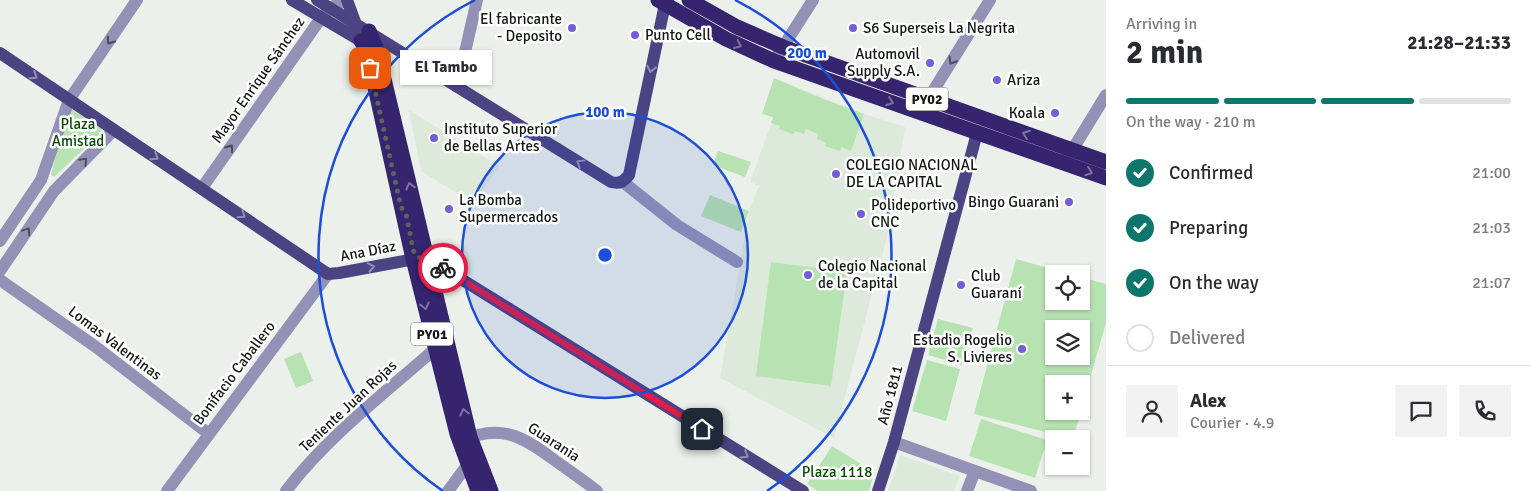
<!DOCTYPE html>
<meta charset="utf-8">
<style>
:root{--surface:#fff;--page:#f2f2f3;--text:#2b2b33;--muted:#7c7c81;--line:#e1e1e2;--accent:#0f766e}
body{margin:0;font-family:Signika,sans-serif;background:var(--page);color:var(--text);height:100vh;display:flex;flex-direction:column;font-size:19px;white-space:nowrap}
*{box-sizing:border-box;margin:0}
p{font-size:16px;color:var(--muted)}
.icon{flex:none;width:28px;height:28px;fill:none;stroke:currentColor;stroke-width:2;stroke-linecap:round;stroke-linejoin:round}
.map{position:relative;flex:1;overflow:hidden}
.panel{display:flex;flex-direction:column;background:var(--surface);width:425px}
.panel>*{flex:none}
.controls{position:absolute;left:1045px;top:265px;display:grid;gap:10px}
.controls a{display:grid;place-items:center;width:45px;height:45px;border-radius:0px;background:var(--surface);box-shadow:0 1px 4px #0004;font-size:25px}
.pin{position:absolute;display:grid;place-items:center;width:42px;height:42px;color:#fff;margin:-21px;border-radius:10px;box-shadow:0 2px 8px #0006}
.courier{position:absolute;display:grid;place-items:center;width:50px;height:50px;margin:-25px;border:4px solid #e11d48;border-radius:50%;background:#fff;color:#222;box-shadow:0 1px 6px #0007}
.bubble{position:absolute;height:35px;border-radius:0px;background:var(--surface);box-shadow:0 1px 4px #0004;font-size:16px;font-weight:800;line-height:35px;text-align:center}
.overview em{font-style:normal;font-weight:800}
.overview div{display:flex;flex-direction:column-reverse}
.overview{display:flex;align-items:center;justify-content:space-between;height:85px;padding:0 20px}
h1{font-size:32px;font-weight:800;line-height:38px}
.bar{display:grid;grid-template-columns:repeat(4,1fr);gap:8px 5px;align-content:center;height:60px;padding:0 20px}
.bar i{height:6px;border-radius:4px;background:var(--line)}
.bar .active{background:var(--accent)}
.bar p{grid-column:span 4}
.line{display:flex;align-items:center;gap:12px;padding:0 20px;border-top:1px solid var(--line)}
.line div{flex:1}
.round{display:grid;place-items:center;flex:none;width:52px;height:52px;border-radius:0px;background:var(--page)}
ol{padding:0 20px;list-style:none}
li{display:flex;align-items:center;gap:15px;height:55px}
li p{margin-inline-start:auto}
li .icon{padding:5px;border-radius:50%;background:var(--accent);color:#fff;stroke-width:4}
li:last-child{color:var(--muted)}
li i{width:28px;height:28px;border:2px solid var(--line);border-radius:50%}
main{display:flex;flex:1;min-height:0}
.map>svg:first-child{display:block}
.built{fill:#dde9db}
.green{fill:#b7e2b1;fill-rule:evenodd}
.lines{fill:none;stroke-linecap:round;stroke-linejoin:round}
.minor{stroke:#9391b6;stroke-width:12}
.major{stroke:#4c4383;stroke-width:12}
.highway{stroke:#35256f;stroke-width:15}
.oneway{stroke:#4d4d5c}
.oneway2{stroke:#7c71a1}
.oneway3{stroke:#948eb5}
.done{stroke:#5f635e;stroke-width:5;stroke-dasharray:0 9}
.route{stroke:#e11d48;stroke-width:6}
.ring{fill:none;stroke:#1d4ed8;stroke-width:2.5}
.poi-dot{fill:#745ed8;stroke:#fff;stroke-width:2}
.labels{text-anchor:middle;stroke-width:5;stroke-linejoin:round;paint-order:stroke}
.shield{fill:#fff;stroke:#5a5c5a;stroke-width:1}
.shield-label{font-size:14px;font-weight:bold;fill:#131613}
.poi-label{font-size:15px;fill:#131613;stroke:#fff;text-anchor:start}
.street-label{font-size:15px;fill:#131613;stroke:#fff}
.park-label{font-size:15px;fill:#064c00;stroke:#fff}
.centre{fill:#1d4ed8;stroke:#fff;stroke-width:2.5}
.ring-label{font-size:15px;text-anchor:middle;font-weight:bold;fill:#1d4ed8;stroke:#fff;stroke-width:5;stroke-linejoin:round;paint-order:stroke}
</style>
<main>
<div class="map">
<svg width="1106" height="491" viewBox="0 0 1106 491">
<rect width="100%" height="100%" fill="#ebf1ea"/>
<path class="built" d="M786,83L864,114L905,127L887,237L834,438L720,378L750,208L759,186L750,182Z
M409,110L499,166L474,204L421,171Z
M900,455L960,476L954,491H888Z"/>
<path class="green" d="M774,78L823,99L864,114L851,151L842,147L840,151L825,146L826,143L817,139L818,134L806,129L804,134L795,131L793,134L779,129L780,126L771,123L773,117L762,114Z
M70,108L102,129V132L54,177L51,175L68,109Z
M718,151L751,162L745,177L713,165Z
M710,195L749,211L741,232L701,216Z
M1016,259L1069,274H1054V301H1081V277L1106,284V323L1081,410V384H1054V411H1081L1073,439L974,414ZM1054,329H1081V356H1054Z
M771,262L847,272L831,386L756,376Z
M938,319L973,328L962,365L928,355Z
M301,352L313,381L296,388L284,359Z
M927,360L960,369L946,421L912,411Z
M981,419L1047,440L1035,478L969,456Z
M832,446L874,472L869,491H818L807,484Z"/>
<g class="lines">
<path class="minor" d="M774,61L813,0
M457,87L477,0
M928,99L990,0
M1068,157L1106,95
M623,182L677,225L737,262
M202,188L321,18L330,8L347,0
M0,241L41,180L69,100L137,0
M0,271L54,191L114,130
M0,280L96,347L209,434
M461,441C500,423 522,436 553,459C568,470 583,480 597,491
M894,442L1031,491
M167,491L328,274
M286,491C328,436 384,394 436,348
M448,491L468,464
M967,491L975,471"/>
<path class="major" d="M292,0L361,41
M317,0L611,182C620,184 623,182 629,175L665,4L668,0
M347,0L357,27
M0,53L328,274L339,273L420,258L432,261L803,491
M878,491L894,442L977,133"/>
<path class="highway" d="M658,0L726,39L774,61L1106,178
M689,0L737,27L783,47L1106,162
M369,31L377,50L470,437L491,491
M361,41L367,51L413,259L457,434L478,491"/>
</g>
<defs><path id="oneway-chevron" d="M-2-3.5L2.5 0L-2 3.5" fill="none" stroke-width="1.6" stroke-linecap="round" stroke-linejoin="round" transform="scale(1.25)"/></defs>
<g class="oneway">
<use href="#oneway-chevron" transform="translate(110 41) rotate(125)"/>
<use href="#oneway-chevron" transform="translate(952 61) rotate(122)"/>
<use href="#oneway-chevron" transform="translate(230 148) rotate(-55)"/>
<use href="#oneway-chevron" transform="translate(84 161) rotate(-45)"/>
<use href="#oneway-chevron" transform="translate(27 231) rotate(-56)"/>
</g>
<g class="oneway2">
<use href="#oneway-chevron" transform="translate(738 45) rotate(25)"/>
<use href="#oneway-chevron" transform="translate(890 102) rotate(20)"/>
<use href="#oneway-chevron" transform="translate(1026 134) rotate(-160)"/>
<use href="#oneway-chevron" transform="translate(1089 172) rotate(20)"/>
<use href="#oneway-chevron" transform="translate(410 186) rotate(-104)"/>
<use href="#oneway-chevron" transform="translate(425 306) rotate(76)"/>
<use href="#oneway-chevron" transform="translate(464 412) rotate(-103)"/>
</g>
<g class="oneway3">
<use href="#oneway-chevron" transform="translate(651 69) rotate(102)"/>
<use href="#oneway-chevron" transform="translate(34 76) rotate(34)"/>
<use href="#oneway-chevron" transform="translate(155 157) rotate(33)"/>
<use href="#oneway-chevron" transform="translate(580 163) rotate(-148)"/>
<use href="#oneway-chevron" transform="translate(242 215) rotate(34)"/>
<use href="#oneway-chevron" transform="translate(371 267) rotate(-11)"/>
<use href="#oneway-chevron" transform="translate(745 455) rotate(32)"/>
</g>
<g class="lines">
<path class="done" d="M370,68L401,207L406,214L414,253L420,258L428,260L443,268"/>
<path class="route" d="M443,268L702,429"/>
</g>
<circle cx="605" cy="255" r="143" fill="#1d4ed8" fill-opacity=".12"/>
<g class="ring">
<circle cx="605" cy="255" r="143"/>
<path d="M443 491A286 286 0 0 1 475 0M735 0A286 286 0 0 1 767 491"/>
</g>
<g class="poi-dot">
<circle cx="572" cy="28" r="5"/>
<circle cx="853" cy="28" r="5"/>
<circle cx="635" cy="35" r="5"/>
<circle cx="930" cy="63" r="5"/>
<circle cx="997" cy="80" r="5"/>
<circle cx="1055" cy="113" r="5"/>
<circle cx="434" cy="138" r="5"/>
<circle cx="836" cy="174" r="5"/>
<circle cx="1069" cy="202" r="5"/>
<circle cx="449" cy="209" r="5"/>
<circle cx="861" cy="214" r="5"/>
<circle cx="808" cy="275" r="5"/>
<circle cx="961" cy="285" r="5"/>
<circle cx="1022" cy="349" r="5"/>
</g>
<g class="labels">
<g class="shield">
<rect x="906" y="87.5" width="42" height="23" rx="4"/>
<rect x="411" y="322.5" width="42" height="23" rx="4"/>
</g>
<g class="shield-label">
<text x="927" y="104">PY02</text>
<text x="432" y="339">PY01</text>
</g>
<g class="poi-label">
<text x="562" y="24" text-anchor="end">El fabricante<tspan x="562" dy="17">- Deposito</tspan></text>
<text x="863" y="33">S6 Superseis La Negrita</text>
<text x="645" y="40">Punto Cell</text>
<text x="920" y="59" text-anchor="end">Automovil<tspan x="920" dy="17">Supply S.A.</tspan></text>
<text x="1007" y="85">Ariza</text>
<text x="1045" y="118" text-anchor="end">Koala</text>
<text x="444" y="134">Instituto Superior<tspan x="444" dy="17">de Bellas Artes</tspan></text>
<text x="846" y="170">COLEGIO NACIONAL<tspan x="846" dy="17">DE LA CAPITAL</tspan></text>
<text x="459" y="205">La Bomba<tspan x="459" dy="17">Supermercados</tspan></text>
<text x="1059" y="207" text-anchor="end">Bingo Guarani</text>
<text x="871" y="210">Polideportivo<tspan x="871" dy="17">CNC</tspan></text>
<text x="818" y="271">Colegio Nacional<tspan x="818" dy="17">de la Capital</tspan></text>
<text x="971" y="281">Club<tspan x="971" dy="17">Guaraní</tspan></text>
<text x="1012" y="345" text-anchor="end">Estadio Rogelio<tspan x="1012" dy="17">S. Livieres</tspan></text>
</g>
<g class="street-label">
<text transform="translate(258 80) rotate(-55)" y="5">Mayor Enrique Sánchez</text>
<text transform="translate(368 251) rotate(-11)" y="5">Ana Díaz</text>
<text transform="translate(115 343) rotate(37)" y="5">Lomas Valentinas</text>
<text transform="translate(234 373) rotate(-53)" y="5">Bonifacio Caballero</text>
<text transform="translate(890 395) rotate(-75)" y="5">Año 1811</text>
<text transform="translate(348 406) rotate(-43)" y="5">Teniente Juan Rojas</text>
<text transform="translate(554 442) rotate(33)" y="5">Guarania</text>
</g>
<g class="park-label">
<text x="78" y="129">Plaza<tspan x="78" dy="17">Amistad</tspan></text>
<text x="837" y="477">Plaza 1118</text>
</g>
</g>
<circle cx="605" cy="255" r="8" class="centre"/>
<g class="ring-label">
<text x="807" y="58">200 m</text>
<text x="605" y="117">100 m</text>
</g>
</svg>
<div class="controls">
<a><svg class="icon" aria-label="locate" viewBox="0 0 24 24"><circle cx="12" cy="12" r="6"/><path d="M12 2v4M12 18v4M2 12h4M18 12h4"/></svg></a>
<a><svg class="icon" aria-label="layers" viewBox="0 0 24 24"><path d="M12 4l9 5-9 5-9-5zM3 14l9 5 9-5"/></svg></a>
<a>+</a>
<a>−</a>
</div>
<div class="pin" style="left:370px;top:68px;background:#ea580c"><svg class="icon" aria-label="bag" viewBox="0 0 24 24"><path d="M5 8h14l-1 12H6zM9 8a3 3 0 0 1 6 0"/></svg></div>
<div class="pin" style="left:702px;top:429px;background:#1f2937"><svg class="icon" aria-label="home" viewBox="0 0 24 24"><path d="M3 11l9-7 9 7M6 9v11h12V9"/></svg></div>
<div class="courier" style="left:443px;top:268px"><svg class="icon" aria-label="bike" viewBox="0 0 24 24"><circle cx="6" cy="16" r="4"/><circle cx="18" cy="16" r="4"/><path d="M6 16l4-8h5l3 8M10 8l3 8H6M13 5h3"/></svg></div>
<div class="bubble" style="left:400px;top:50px;width:92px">El Tambo</div>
</div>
<section class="panel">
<div class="overview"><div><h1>2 min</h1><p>Arriving in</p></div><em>21:28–21:33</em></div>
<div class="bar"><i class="active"></i><i class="active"></i><i class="active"></i><i></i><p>On the way · 210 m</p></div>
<ol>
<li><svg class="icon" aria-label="check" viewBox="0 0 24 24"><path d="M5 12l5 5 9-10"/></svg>Confirmed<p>21:00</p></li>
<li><svg class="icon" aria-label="check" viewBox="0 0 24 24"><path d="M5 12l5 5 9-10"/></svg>Preparing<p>21:03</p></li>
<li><svg class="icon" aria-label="check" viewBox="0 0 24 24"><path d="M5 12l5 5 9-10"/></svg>On the way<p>21:07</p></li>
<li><i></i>Delivered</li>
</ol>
<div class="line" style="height:90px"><a class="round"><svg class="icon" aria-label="person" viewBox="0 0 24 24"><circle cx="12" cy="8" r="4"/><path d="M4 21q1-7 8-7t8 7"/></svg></a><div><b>Alex</b><p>Courier · 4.9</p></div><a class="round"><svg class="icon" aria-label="chat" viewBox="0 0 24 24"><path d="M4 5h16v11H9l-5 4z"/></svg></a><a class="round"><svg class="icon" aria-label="phone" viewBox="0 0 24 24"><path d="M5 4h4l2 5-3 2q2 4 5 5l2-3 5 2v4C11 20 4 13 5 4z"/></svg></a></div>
</section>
</main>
